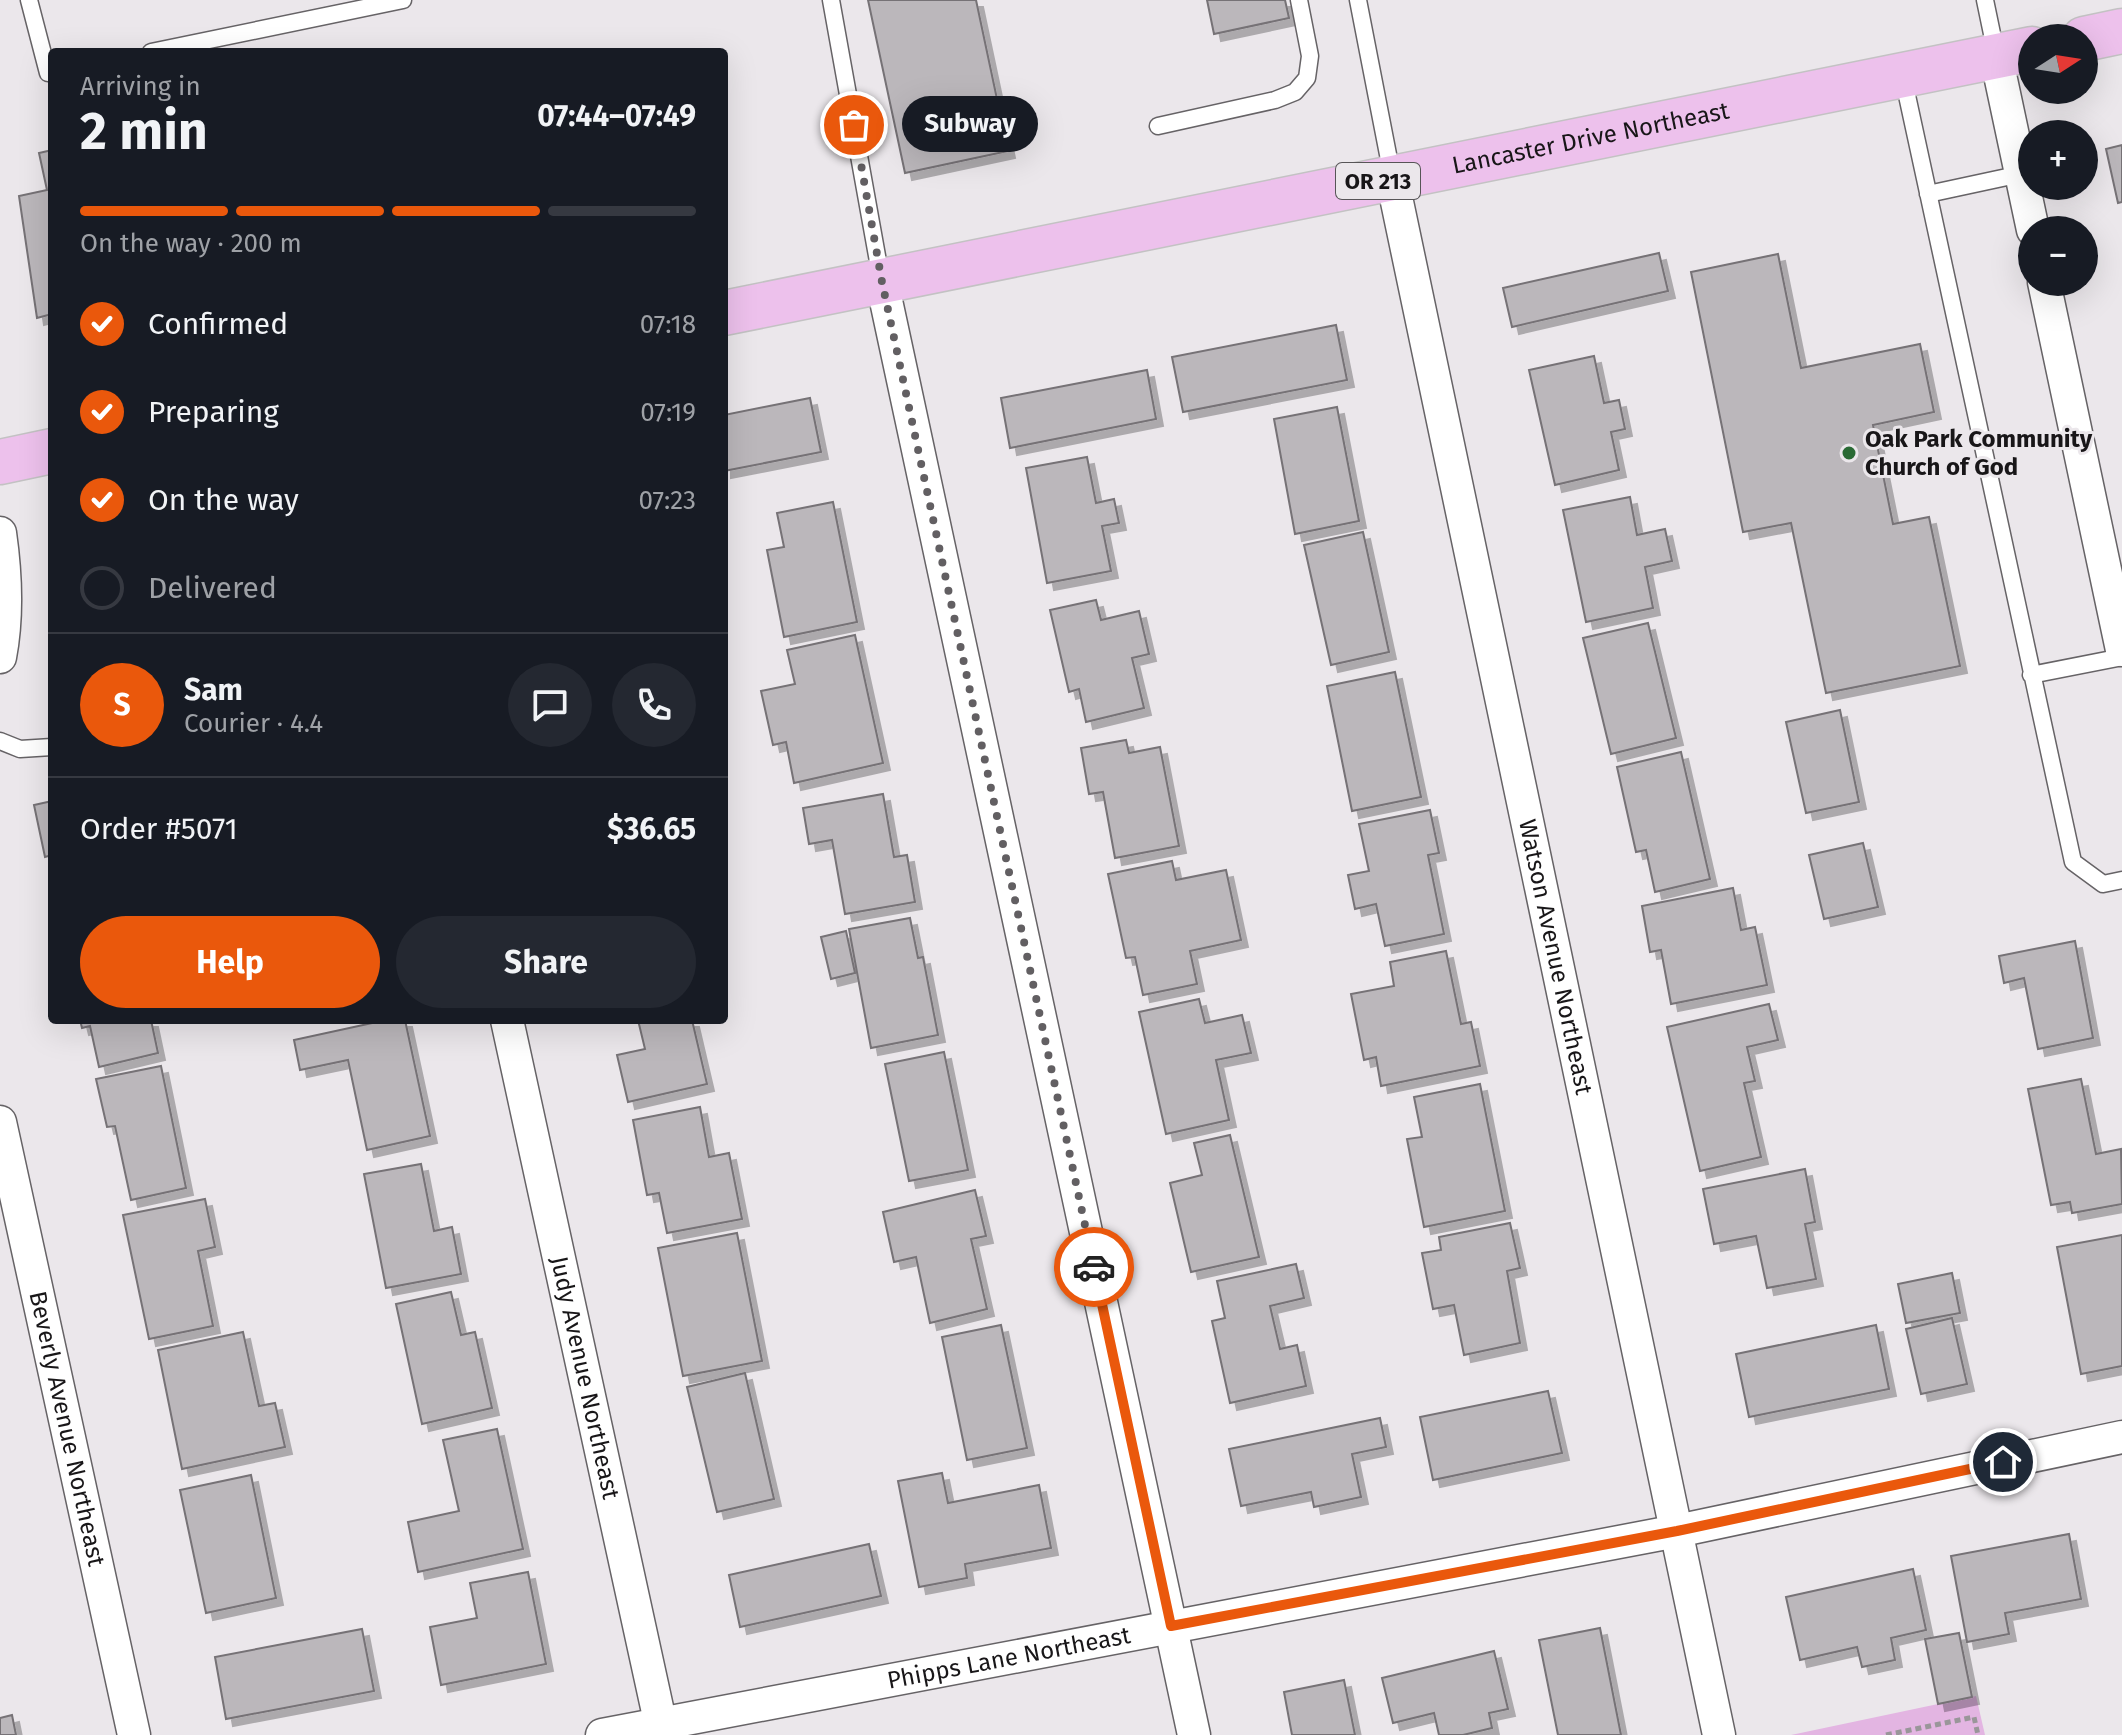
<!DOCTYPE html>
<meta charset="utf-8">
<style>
:root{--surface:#171b24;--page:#242831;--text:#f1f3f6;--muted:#9ea1a6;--line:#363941;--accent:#ea580c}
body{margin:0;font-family:"Fira Sans",sans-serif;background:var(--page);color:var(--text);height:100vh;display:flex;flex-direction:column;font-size:30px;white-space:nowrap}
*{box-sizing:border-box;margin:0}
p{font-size:26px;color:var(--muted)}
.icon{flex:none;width:44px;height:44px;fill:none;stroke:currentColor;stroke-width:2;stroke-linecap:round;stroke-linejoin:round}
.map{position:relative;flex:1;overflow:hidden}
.details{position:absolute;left:48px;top:48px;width:680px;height:976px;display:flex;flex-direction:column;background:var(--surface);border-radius:8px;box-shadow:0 8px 32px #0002}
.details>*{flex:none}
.needle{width:52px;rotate:78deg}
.fabs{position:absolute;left:2018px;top:24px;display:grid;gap:16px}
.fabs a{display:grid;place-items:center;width:80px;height:80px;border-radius:50%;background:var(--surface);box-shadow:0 8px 32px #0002;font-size:40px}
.pin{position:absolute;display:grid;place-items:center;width:68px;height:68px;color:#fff;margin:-34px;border:4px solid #fff;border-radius:50%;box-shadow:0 2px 8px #0007}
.courier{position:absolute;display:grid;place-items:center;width:80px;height:80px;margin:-40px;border:6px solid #ea580c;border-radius:50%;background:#fff;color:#222;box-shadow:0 2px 10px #0007}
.bubble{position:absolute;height:56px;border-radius:28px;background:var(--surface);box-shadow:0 8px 32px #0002;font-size:26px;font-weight:700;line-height:56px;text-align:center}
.overview em{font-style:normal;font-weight:700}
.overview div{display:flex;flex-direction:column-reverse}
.overview{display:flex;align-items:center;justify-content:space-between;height:136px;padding:0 32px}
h1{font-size:52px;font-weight:700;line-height:60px}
.bar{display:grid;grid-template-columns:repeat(4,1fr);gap:12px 8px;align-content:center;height:96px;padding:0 32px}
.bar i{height:10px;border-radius:6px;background:var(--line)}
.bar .on{background:var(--accent)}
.bar p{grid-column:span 4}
.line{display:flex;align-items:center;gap:20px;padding:0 32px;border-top:2px solid var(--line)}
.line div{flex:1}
.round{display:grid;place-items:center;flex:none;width:84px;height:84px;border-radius:42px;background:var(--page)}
ol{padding:0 32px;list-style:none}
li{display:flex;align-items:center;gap:24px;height:88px}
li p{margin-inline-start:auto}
li .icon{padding:8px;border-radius:50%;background:var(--accent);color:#fff;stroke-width:4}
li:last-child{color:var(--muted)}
li i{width:44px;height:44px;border:4px solid var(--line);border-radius:50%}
.primary-button{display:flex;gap:16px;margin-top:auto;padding:16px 32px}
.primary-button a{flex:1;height:92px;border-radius:48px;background:var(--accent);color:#fff;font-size:32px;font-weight:700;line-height:92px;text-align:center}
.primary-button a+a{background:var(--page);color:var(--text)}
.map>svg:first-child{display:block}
.green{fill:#e3b5e2}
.building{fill:#bbb7bb;stroke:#767276;stroke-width:2;filter:url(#shadow)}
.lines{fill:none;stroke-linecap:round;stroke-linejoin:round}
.service-casing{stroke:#666366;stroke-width:19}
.minor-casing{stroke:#666366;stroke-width:35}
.primary-casing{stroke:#c3c2c3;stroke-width:47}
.path{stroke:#999699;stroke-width:5;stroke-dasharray:6 4;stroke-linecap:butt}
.service{stroke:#fff;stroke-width:16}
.minor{stroke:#fff;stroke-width:32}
.primary{stroke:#edc1ec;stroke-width:44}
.done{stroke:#625f62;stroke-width:8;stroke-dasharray:0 14.4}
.route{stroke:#ea580c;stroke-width:10}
.poi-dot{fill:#296a34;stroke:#ebe7eb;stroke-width:3}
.labels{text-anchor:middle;stroke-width:6;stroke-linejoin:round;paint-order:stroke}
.shield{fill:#ebe7eb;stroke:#575557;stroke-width:2}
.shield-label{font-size:22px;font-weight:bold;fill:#181618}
.street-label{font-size:24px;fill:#181618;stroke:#ebe7eb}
.poi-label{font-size:24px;font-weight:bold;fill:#181618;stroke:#ebe7eb;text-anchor:start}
</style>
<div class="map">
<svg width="2122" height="1735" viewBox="0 0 2122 1735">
<defs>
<filter id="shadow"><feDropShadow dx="7" dy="7" stdDeviation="0" flood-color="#0004"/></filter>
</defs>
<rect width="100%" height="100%" fill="#ebe7eb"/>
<path class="green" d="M1976,1696L1985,1735H1791Z"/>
<path class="building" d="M868,0H976L1008,151L905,173Z
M1207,0H1285L1289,18L1214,34Z
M2122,145V202L2118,203L2106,149Z
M52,150V314L37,318L19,196L47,190L39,153Z
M1659,253L1668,291L1512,327L1503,288Z
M1778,254L1801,368L1920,344L1934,412L1873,425L1893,524L1929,517L1960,666L1826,693L1791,523L1743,532L1691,272Z
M1336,325L1347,380L1183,412L1172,357Z
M1594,356L1604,403L1619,400L1625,429L1611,432L1619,470L1555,485L1529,370Z
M1147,370L1156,419L1010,448L1001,398Z
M810,398L821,452L724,471V415Z
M1337,407L1359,521L1295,534L1274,419Z
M1087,457L1096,503L1114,499L1119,523L1102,526L1111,571L1047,583L1026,468Z
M1630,497L1637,535L1665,529L1672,561L1645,567L1653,608L1586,622L1563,510Z
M833,502L857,622L784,637L767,550L784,547L777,513Z
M1363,532L1389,652L1331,665L1304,545Z
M1096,600L1101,620L1139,611L1149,654L1132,658L1144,708L1086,722L1079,689L1069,692L1050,610Z
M1648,623L1676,738L1611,754L1583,638Z
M855,635L883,763L794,783L786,742L773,745L761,691L795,684L787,650Z
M1395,672L1421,797L1352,811L1327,686Z
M1840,710L1859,802L1806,813L1786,722Z
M1126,740L1129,753L1160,747L1179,846L1115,858L1103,792L1089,794L1081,748Z
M1681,752L1710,879L1655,892L1646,850L1636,852L1617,767Z
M883,794L894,857L907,855L915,902L845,914L832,840L809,844L803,808Z
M52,801V855L45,857L34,805Z
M1430,810L1439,853L1428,855L1444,934L1385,946L1376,904L1355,909L1348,875L1369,871L1359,824Z
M1863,843L1878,907L1824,919L1809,855Z
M1172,861L1176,880L1226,870L1241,940L1190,951L1197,984L1143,995L1135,957L1126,958L1108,874Z
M1733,888L1741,930L1755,927L1767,985L1671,1004L1661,950L1650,952L1642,906Z
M910,918L918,958L923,957L938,1035L871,1048L849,929Z
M846,931L855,973L831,979L821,937Z
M2075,941L2093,1038L2038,1049L2024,978L2004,983L1999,956Z
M1446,951L1461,1024L1471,1022L1480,1066L1381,1086L1376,1057L1364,1060L1351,994L1394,986L1390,962Z
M1199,999L1205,1023L1242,1015L1251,1053L1216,1060L1229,1120L1166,1134L1139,1012Z
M1769,1004L1778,1040L1747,1047L1755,1081L1744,1083L1761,1157L1700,1171L1667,1027Z
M80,1020H151L158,1053L99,1067L90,1026L82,1028Z
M386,1020H405L430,1136L367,1150L348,1060L300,1070L294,1040Z
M638,1020H692L707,1084L628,1102L617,1055L645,1049Z
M944,1052L968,1170L909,1181L885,1064Z
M161,1066L186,1188L131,1200L115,1126L107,1127L96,1079Z
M2081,1079L2096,1154L2121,1149L2122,1204L2072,1213L2070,1202L2051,1205L2028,1089Z
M1480,1084L1505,1211L1424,1227L1407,1139L1422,1137L1414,1097Z
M700,1107L709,1157L729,1153L742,1219L667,1233L659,1193L647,1195L633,1120Z
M1230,1135L1259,1257L1191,1272L1170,1183L1202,1175L1194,1143Z
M421,1164L434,1231L452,1227L461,1274L386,1288L364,1174Z
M1805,1169L1815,1222L1805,1224L1816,1279L1767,1288L1756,1236L1714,1244L1703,1189Z
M975,1190L986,1236L971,1239L987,1309L930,1323L916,1257L894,1262L883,1212Z
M205,1199L215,1247L198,1251L213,1326L149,1339L123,1215Z
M1510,1223L1520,1268L1507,1271L1520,1343L1464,1355L1454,1305L1433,1309L1422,1253L1441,1250L1439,1237Z
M737,1233L762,1361L683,1376L658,1248Z
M2122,1235V1366L2081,1374L2057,1247Z
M1296,1264L1304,1298L1270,1306L1280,1349L1297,1345L1306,1386L1230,1403L1212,1321L1225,1318L1217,1281Z
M1952,1273L1960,1313L1906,1323L1898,1284Z
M451,1292L461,1335L475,1332L492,1408L422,1424L396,1304Z
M1952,1318L1967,1384L1921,1394L1906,1329Z
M1001,1325L1027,1448L967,1460L942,1337Z
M1876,1325L1889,1389L1749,1417L1736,1354Z
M243,1332L259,1406L275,1403L285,1447L182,1469L158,1350Z
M745,1373L774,1499L717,1512L687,1387Z
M1548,1391L1562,1453L1433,1480L1420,1417Z
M1380,1418L1386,1447L1352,1454L1361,1497L1314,1507L1311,1492L1241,1506L1229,1449Z
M497,1429L523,1549L418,1572L408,1522L459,1511L443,1440Z
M942,1473L948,1503L1039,1485L1051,1548L965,1564L967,1578L919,1587L898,1481Z
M251,1475L276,1598L206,1613L180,1490Z
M2069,1534L2081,1599L2005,1613L2009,1634L1967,1642L1951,1556Z
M869,1544L881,1596L740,1627L729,1575Z
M1913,1569L1926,1630L1891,1638L1895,1660L1862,1667L1857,1647L1800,1660L1786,1597Z
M528,1572L546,1664L441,1685L430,1627L477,1618L470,1583Z
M1600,1628L1621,1735H1558L1539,1640Z
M362,1629L374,1691L226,1719L215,1657Z
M1959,1633L1972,1697L1938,1704L1925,1639Z
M1494,1651L1508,1709L1489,1713L1492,1728L1463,1735H1439L1434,1713L1393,1723L1382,1678Z
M1344,1680L1355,1735H1292L1284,1692Z
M12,1715L16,1735H0V1718Z"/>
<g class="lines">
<g class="service-casing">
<path id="service" d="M29,0L48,73H52
M831,0L881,278
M1358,0L1392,175
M1985,0L1996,53
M151,52L403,0
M1903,77L2073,862L2103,884L2122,880
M1158,126L1275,100L1295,92L1307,78L1310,56L1299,0
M1928,194L2021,174
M2031,675L2122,657
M0,741L20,749L52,747"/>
</g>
<g class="minor-casing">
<g id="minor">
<path d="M1996,56L2033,230"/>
<path id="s1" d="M1392,178L1719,1735"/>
<path d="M882,282L1194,1735"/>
<path d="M2044,282L2122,650"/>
<path d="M0,533C6,575 8,615 0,657"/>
<path id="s2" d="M507,1020L663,1735"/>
<path id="s3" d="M0,1122L134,1735"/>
<path id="s4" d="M602,1735L1677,1531L2122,1437"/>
</g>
</g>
<g class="primary-casing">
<g id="primary">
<path d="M2084,39L2122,31"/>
<path id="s5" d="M724,313L2032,49"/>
<path d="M0,462L52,451"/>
</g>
</g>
<path class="path" d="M1886,1735L1974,1717L1978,1735"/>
<use href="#service" class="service"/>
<use href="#minor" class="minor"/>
<use href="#primary" class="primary"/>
</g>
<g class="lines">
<path class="done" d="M854,125L882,282L1094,1267"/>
<path class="route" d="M1094,1267L1171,1626L1677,1531L2003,1462"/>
</g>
<circle class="poi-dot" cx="1849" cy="453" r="8"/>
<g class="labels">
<rect class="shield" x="1336" y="163" width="84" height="36" rx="6"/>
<g class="shield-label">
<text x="1378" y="189">OR 213</text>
</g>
<g class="street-label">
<text dy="8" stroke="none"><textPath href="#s5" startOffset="884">Lancaster Drive Northeast</textPath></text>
<text dy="8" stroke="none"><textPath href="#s1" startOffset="796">Watson Avenue Northeast</textPath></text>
<text dy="8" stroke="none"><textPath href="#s2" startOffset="366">Judy Avenue Northeast</textPath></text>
<text dy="8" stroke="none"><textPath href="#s3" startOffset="314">Beverly Avenue Northeast</textPath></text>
<text dy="8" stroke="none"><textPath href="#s4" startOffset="414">Phipps Lane Northeast</textPath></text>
</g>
<g class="poi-label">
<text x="1865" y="447">Oak Park Community<tspan x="1865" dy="28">Church of God</tspan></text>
</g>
</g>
</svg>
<div class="fabs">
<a><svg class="needle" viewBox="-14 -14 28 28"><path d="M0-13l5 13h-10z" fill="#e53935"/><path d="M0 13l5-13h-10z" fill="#9ea1a6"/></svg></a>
<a>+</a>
<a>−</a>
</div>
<div class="pin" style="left:854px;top:125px;background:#ea580c"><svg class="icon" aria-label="bag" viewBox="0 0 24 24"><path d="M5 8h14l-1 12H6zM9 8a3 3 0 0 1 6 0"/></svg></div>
<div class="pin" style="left:2003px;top:1462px;background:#1f2937"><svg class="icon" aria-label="home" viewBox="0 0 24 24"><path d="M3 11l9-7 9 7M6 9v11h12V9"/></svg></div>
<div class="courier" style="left:1094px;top:1267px"><svg class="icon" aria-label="car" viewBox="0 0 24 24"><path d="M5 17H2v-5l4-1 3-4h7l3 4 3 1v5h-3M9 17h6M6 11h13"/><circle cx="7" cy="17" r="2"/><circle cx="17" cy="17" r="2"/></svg></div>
<div class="bubble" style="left:902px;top:96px;width:136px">Subway</div>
<section class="details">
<div class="overview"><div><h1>2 min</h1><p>Arriving in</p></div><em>07:44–07:49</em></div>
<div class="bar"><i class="on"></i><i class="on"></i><i class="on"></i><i></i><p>On the way · 200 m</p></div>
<ol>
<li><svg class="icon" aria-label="check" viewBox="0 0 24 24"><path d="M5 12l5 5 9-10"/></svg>Confirmed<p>07:18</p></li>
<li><svg class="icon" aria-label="check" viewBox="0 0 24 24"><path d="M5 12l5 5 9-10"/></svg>Preparing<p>07:19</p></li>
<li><svg class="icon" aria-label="check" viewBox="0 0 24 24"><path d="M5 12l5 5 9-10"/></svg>On the way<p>07:23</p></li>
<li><i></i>Delivered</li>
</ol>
<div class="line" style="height:144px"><b class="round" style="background:var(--accent);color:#fff">S</b><div><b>Sam</b><p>Courier · 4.4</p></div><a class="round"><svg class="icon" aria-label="chat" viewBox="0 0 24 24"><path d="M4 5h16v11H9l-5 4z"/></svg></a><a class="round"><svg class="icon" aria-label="phone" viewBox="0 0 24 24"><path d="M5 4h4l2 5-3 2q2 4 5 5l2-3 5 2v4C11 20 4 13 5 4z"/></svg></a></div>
<div class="line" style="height:104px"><div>Order #5071</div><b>$36.65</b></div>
<div class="primary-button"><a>Help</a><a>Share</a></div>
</section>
</div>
